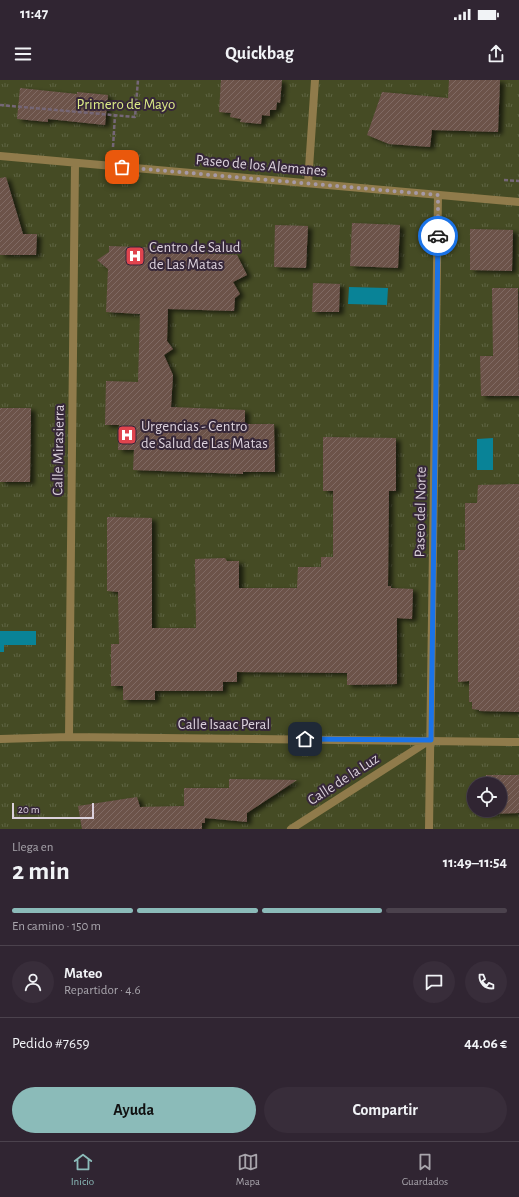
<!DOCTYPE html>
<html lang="es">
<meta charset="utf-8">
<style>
:root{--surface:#302532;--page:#382d3a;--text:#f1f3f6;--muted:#a8a5ac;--line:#4b424d;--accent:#8bbbb9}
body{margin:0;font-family:"Alegreya Sans",sans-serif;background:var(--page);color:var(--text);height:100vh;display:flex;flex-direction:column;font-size:15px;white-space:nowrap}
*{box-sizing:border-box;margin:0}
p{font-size:13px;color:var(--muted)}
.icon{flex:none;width:22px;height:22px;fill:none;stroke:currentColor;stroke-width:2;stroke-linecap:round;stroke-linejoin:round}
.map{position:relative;height:749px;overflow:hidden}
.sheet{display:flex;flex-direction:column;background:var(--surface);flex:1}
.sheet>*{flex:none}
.controls{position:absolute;left:467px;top:697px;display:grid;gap:8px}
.controls a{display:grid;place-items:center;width:40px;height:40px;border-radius:50%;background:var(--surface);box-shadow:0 1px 3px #0004,0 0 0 1px var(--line);font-size:20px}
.scale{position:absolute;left:12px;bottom:10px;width:82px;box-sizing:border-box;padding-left:4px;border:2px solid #dbd1dc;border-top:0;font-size:11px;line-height:14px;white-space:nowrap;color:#dbd1dc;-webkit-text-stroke:3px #362739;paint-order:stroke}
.pin{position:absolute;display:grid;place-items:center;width:34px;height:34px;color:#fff;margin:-17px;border-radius:8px;box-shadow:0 2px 6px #0006}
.courier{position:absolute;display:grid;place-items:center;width:40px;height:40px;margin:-20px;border:3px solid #1a73e8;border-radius:50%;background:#fff;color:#222;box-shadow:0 1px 5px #0007}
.summary em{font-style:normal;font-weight:600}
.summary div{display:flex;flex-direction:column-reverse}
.summary{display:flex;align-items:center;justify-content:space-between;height:68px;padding:0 12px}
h1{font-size:26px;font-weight:600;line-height:30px}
.bar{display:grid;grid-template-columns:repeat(4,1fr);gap:6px 4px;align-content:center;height:48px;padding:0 12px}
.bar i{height:5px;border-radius:3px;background:var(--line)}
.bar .selected{background:var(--accent)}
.bar p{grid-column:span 4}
.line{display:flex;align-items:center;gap:10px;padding:0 12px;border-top:1px solid var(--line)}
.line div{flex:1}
.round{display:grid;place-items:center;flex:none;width:42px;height:42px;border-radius:21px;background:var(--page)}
.button{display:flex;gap:8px;margin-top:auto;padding:8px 12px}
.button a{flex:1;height:46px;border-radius:24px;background:var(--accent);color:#111;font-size:16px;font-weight:600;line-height:46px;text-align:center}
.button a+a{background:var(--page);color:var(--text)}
.status{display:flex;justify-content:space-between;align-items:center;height:28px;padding:0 20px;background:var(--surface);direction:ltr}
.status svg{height:11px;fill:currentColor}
header{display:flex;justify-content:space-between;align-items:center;height:52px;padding:0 12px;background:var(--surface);font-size:18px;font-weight:600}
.menu{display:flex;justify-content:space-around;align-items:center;height:56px;border-top:1px solid var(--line);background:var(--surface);font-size:11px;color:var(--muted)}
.menu a{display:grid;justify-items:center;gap:2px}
.menu .selected{color:var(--accent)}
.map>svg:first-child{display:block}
.park{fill:url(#park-tufts);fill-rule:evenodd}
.water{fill:#098397}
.building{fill:url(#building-hatch);filter:url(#shadow)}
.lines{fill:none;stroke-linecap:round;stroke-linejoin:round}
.path{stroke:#756777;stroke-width:2.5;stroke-dasharray:4 2;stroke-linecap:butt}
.minor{stroke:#907b4b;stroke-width:8}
.done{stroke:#a599a6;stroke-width:4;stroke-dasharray:0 7.2}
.route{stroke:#1a73e8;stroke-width:5}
.labels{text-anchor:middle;stroke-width:4;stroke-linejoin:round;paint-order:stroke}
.park-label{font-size:15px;fill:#dcec87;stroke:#362739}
.street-label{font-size:15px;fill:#dbd1dc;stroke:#362739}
.poi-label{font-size:15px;fill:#dbd1dc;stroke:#362739;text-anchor:start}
</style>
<div class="status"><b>11:47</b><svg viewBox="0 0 49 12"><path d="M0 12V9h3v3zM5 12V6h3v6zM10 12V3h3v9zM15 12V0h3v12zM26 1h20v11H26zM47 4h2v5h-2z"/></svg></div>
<header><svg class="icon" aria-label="menu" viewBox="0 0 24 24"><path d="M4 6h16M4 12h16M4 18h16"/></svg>Quickbag<svg class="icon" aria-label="share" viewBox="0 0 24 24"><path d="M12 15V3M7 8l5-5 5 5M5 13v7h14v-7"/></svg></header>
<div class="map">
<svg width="519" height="749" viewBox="0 0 519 749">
<defs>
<pattern id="park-tufts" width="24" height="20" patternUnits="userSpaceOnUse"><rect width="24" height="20" fill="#454b24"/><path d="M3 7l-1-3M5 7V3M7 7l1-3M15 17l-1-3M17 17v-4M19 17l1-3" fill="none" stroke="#5f6443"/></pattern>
<pattern id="building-hatch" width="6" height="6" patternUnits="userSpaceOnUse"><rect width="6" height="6" fill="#6c524a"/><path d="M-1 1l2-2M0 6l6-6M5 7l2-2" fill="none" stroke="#806a64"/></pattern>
<filter id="shadow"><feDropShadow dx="4.5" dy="2.5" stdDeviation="2" flood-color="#0009"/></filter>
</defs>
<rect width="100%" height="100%" fill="#403143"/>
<path class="park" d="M0,0H519V749H0ZM474,704H500V730H474Z"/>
<path class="water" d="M349,207L388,208L387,225L348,224Z
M493,358V390H477V359Z
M0,551H36V565H4V572H0Z"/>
<path class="building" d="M221,0H282L280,23L277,22L276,30H270V36L262,35L261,44L240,42L241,39L230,37L231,33L219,32Z
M449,0H500L498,52L432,50L430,67L389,64L367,55L382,12L448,18Z
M20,8L77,14V12L108,15L105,45L48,39V42L17,39Z
M6,97L23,154H37L36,175H0V98Z
M352,143L400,145L398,188L350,186Z
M275,145L308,146L306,188L274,187Z
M470,149L513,150L512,191L470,190Z
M109,166L194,169V173L237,175L247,195L233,202L240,214L235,218L234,231L168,229L167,261L173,269L164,275L173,295L171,327L245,330V344H274L275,392H243V394L133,390L134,370H118L119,345H105L106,301L138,302L140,234L106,232L108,189L97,180L109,172Z
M313,203L340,204L339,232H312Z
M492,208H518L519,316H481L480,276H493Z
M0,328H31L30,402H0Z
M323,357L396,358V411H389L388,506H391V508L413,509L412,539L397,538V604L347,605V593L237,592V602H223V611H155V620H123V606H111V564H119L118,512L107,511V437L152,438V548H196L195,479L225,478L227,481H239V508H297L298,487H321V477H333V411H323Z
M519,404V632L479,631V630L472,629V622H469V601L458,602V470H465V423H477L478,405Z
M486,695H519V733L487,734V730H500V704H486Z
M229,699L297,700L247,733V742L205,738V743H202V749H82L78,726L137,717L140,727L184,726V708H229Z"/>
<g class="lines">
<path class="path" d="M0,25L135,37L138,0
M113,67L115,35
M504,100L519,101"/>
<path class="minor" d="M0,76L519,122
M308,103L315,0
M69,657L75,83
M0,659L69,657L519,662
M291,749L430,660
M429,749L438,115"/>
</g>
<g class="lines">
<path class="done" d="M122,87L438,115V156"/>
<path class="route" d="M305,659L431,660L438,156"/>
</g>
<defs>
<g id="hospital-square" transform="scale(1)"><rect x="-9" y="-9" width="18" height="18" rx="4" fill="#e0444e" stroke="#362739"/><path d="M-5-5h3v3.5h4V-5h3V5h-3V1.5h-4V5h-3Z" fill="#fff"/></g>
</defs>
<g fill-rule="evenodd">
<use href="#hospital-square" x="135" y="176"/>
<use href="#hospital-square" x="127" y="355"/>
</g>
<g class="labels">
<g class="park-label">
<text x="126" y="29">Primero de Mayo</text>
</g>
<g class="street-label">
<text transform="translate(261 85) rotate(5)" y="5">Paseo de los Alemanes</text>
<text transform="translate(58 370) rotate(-89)" y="5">Calle Mirasierra</text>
<text transform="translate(420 432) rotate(-89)" y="5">Paseo del Norte</text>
<text x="224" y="649">Calle Isaac Peral</text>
<text transform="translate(343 699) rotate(-33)" y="5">Calle de la Luz</text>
</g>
<g class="poi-label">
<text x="149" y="172">Centro de Salud<tspan x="149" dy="17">de Las Matas</tspan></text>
<text x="141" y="351">Urgencias - Centro<tspan x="141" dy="17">de Salud de Las Matas</tspan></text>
</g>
</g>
</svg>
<div class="controls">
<a><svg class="icon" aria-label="locate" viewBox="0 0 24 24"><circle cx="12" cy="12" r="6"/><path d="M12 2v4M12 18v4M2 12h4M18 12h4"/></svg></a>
</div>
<div class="scale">20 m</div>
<div class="pin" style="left:122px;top:87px;background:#ea580c"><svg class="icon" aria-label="bag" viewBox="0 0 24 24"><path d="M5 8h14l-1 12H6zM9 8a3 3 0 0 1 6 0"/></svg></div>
<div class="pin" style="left:305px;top:659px;background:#1f2937"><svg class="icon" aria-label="home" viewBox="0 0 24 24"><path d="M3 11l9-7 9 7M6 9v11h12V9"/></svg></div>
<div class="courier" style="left:438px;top:156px"><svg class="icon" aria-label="car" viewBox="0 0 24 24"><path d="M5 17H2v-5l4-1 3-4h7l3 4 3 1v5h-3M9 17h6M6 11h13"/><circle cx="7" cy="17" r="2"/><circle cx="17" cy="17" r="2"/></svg></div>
</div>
<section class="sheet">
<div class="summary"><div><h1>2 min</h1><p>Llega en</p></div><em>11:49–11:54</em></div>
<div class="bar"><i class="selected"></i><i class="selected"></i><i class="selected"></i><i></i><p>En camino · 150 m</p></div>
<div class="line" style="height:72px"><a class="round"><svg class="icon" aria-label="person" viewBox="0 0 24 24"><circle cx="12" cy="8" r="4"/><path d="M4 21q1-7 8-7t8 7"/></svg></a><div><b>Mateo</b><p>Repartidor · 4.6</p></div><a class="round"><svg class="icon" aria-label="chat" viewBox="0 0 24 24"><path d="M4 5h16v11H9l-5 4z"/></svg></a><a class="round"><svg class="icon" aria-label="phone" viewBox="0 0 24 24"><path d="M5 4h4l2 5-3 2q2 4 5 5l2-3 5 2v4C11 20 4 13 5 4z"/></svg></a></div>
<div class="line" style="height:52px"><div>Pedido #7659</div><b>44.06 €</b></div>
<div class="button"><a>Ayuda</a><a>Compartir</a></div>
</section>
<nav class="menu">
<a class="selected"><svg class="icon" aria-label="home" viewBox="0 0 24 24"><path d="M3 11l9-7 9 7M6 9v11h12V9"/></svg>Inicio</a>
<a><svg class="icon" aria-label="map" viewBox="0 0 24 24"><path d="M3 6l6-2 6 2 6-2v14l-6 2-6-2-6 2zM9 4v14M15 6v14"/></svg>Mapa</a>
<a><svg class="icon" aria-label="saved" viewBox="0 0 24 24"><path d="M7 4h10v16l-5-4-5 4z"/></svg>Guardados</a>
</nav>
